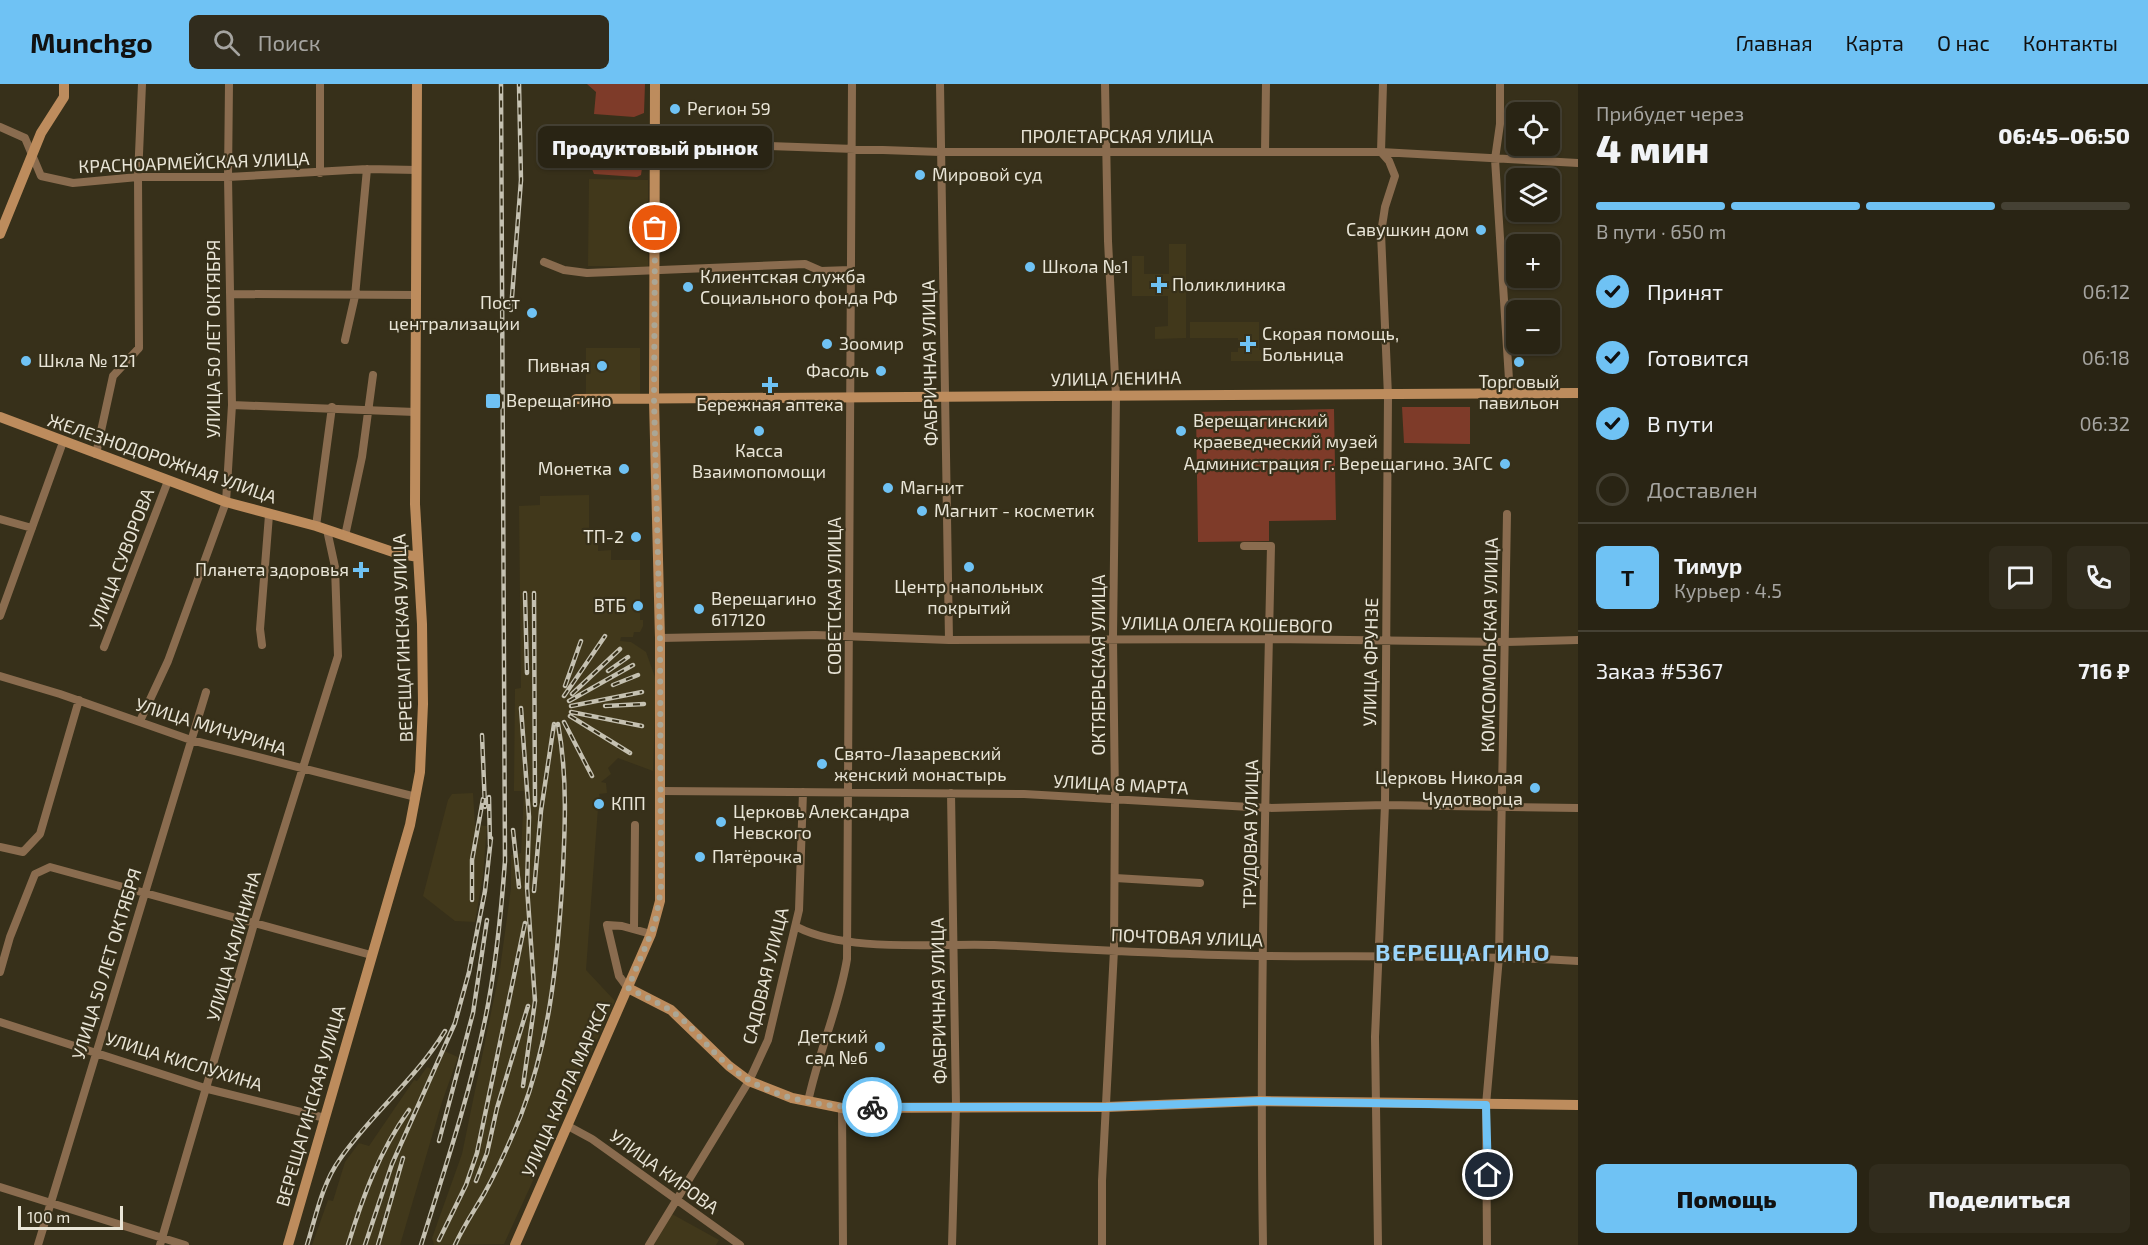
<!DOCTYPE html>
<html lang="ru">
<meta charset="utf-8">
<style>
:root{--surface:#292414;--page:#312c1d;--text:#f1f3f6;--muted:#a5a4a0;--line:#454134;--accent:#6fc2f4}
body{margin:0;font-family:"Exo 2",sans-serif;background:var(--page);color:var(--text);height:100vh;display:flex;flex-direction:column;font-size:22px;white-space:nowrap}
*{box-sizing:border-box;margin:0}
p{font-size:20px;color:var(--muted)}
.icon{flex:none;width:33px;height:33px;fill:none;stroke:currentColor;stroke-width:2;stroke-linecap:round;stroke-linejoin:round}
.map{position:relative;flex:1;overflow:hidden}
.side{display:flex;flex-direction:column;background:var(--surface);width:570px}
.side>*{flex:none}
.tools{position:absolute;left:1506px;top:18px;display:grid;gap:12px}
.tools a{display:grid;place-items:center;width:54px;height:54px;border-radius:9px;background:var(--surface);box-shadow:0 2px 4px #0004,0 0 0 2px var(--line);font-size:30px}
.scale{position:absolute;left:18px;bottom:15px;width:105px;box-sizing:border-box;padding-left:6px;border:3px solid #e9e5d7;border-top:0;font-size:16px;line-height:21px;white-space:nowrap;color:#e9e5d7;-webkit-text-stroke:4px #37301a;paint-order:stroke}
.pin{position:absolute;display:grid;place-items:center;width:51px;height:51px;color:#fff;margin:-26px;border:3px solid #fff;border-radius:50%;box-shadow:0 2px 6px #0007}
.courier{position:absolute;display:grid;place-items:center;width:60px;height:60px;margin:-30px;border:4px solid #6fc2f4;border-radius:50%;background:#fff;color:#222;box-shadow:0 2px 8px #0007}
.bubble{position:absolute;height:42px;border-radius:9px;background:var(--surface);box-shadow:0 2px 4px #0004,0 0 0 2px var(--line);font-size:20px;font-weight:800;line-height:42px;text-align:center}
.overview em{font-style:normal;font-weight:800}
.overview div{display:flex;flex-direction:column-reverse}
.overview{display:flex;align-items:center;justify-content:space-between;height:102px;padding:0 18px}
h1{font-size:39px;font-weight:800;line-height:45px}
.bar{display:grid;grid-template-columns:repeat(4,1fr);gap:9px 6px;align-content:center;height:72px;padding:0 18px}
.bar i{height:8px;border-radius:4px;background:var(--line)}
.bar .active{background:var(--accent)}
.bar p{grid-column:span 4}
.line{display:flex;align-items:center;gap:15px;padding:0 18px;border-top:2px solid var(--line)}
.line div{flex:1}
.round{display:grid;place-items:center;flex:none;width:63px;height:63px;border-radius:9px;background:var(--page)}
ol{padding:0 18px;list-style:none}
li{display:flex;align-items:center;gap:18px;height:66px}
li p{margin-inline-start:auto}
li .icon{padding:6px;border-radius:50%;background:var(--accent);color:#111;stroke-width:4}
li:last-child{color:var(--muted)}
li i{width:33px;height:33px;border:3px solid var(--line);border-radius:50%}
.primary-button{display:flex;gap:12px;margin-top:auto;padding:12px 18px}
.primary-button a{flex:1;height:69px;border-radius:9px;background:var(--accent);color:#111;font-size:24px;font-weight:800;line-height:69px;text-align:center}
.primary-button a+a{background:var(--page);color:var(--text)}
header{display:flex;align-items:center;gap:36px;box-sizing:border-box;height:84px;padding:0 30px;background:var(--accent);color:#111}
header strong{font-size:28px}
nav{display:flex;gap:33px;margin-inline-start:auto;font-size:21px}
.search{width:420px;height:54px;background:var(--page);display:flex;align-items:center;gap:15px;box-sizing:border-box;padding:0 21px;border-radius:9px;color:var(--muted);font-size:22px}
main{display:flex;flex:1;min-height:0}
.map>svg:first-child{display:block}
.built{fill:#41381b}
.green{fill:#7e3b29}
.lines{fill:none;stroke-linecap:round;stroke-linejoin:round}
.street{stroke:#8a6c4f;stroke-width:8}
.secondary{stroke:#bd8c5d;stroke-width:10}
.rail-casing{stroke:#c5c1b1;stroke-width:4.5}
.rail{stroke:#37301a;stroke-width:2;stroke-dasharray:7;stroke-linecap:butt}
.done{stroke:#aba695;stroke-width:6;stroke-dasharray:0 10.8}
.route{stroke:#6fc2f4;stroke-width:8}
.poi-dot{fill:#6fc2f4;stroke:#37301a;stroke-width:2}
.labels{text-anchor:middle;stroke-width:4.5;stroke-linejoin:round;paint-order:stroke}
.poi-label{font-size:18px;fill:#e9e5d7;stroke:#37301a;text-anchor:start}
.street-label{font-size:18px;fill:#e9e5d7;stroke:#37301a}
.district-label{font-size:24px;font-weight:bold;letter-spacing:1.5px;fill:#9bd5fb;stroke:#37301a}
</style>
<header>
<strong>Munchgo</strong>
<div class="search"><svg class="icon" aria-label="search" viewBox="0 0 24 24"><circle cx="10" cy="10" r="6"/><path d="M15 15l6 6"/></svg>Поиск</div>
<nav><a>Главная</a><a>Карта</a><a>О нас</a><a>Контакты</a></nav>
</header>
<main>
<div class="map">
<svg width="1578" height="1161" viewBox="0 0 1578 1161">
<rect width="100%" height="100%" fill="#37301a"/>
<path class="built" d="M589,95L648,96V183L588,182Z
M1169,160H1186V254L1155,255V243L1168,242V212H1132V172H1144V190H1169Z
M1190,238H1259V266H1269V277H1231V268H1238V254H1190Z
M586,264H640V311H586Z
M589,411V449L598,451V467L611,466V476H640V536H643V542L640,548H634L633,553H621L620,557L631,558L646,568L656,596L653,687L618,674L608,684L611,690L601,698L606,699L607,709L599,710L602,722L598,724L586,886L615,917L504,1160L434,1161L432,1154L462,1070L500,885L511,804V771L521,769L524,707H514V700L515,605L521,604L519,422L540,421V412Z
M473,709L475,741L487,742L483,791L475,838L455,837L423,812L448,716L452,710Z
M442,966L458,973L442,1018L400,1161H312L328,1116L333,1117L345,1078L359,1059L369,1062L414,996L417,997L427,983L432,985Z
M672,1130L719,1156L716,1161H654Z"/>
<path class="green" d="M587,0H645L644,29L634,33L594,30L596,8Z
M594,42L613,43L609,69L610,77L618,82L639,81L642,84L641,91L637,93L594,90L590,80Z
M1402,323H1470V360L1404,359Z
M1334,325L1336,436L1269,437V457L1198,458L1196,328Z"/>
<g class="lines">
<path class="street" d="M320,0V89
M940,0L949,556
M1500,0V40L1495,75L1510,311
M0,43L25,54L41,92L73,99L138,93H228L367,85L417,86
M655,58L940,68H1381L1578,79
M1265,68L1266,0
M544,178L564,186L587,189L805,180L821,187L850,186
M231,210L416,211
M345,256L355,212L367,85
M232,321L415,328
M96,370L113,292L139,264L138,93L142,0
M0,435L32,444
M316,442L332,323
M345,452L362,373L373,291
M1244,462H1271C1266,695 1259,928 1263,1161
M0,532L63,358
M660,554L815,551L949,556L1269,555L1506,558L1578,556
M262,561L260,545L269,431
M104,563L168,397
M0,592L60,610L191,656L416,713
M140,637L168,577L226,418L232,321L228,93L229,0
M661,707L1024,710L1267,724L1385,721L1578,724
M951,709L956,1022L952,1161
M0,763L23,768L40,750L79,616
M1115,794L1200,799
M797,843C848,869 935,859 994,861C1084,865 1175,871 1265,872C1370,873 1474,871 1578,877
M634,845L635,741
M0,888L10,853L35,790L50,783L371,871
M628,904L619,892L607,841L622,842L651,850
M0,938L208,1005L325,1034
M808,1018C818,969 839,924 847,875L852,0
M842,1024L843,1161
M568,1042L592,1055L740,1161
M0,1103L185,1161
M38,1161L206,608
M160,1161L254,840L338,572L335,483L327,446
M649,1161L749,997L768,956L799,826L803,708
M1102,1161V1097L1114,866L1115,716L1113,554L1116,312L1108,157L1105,0
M1378,1161L1375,953L1385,721L1388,312L1381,149L1385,123L1395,92L1389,77L1381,68L1383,0
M1487,1161L1486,1021L1499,873L1507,430"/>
<path class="secondary" d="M0,150L41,49L64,13V0
M576,315L1578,309
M0,333L226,418L316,442L396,469L418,473
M628,904L671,926L729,982L749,997L792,1014L842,1024L1106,1023L1260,1017L1578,1021
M288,1161L410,741L420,688L423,620L422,540L415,420L417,0
M515,1161L651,850L660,817V554L654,316L655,0"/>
<g class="rail-casing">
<path id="rail" d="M511,226L521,96L519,0
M525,509L527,589
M534,509L535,721
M608,587L628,573
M613,601L638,591
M565,602L581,557
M572,610L620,565
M564,612L605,552
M569,617L633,581
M571,622L642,608
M605,622L644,620
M521,624L529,733L527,803L535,917L523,1002
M571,628L642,642
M570,632L630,669
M564,638L592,692
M482,651L485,723
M489,713L490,761
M513,746L519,803
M534,807L541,727L554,640
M472,816V776L483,715
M439,1057L473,929L487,836
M476,1097L487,1069L497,1024L528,922
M439,1156L466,1101L477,1069L525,839
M307,1161C316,1132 322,1100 340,1075C372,1029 416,995 445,947
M348,1161C363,1112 379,1068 409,1026
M365,1161L392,1080L455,939L469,888L485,807L491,754
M378,1161L403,1074
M421,1161C444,1087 469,1013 485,936C496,884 501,831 505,777L501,0
M455,1161C463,1143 474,1127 484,1110C498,1085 510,1058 521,1031C549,958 557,881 562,803C565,748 568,694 558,640"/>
</g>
<use href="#rail" class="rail"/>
</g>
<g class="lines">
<path class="done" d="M655,144L654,316L660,554L661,805L655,840L628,904C647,914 667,922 683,936C699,951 712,968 729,982C768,1015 822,1024 872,1023"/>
<path class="route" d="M872,1023H1106L1260,1017L1486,1021L1488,1091"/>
</g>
<g class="poi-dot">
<circle cx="675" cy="25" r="6"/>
<circle cx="920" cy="91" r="6"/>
<circle cx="1481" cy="146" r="6"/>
<circle cx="1030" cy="183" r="6"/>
<path d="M1156 192h6v6h6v6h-6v6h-6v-6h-6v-6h6z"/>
<circle cx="688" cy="203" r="6"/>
<circle cx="532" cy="229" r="6"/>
<circle cx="827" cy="260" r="6"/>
<path d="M1245 251h6v6h6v6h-6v6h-6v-6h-6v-6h6z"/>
<circle cx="26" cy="277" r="6"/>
<circle cx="1519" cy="278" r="6"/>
<circle cx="602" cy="282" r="6"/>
<circle cx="881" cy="287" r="6"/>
<path d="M767 292h6v6h6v6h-6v6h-6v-6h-6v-6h6z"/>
<rect x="485" y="309" width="16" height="16" rx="3"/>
<circle cx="759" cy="347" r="6"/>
<circle cx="1181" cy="347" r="6"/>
<circle cx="1505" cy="380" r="6"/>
<circle cx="624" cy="385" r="6"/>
<circle cx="888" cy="404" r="6"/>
<circle cx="922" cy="427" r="6"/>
<circle cx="636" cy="453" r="6"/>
<circle cx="969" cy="483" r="6"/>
<path d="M358 477h6v6h6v6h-6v6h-6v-6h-6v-6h6z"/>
<circle cx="638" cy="522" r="6"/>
<circle cx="699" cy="525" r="6"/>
<circle cx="822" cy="680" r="6"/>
<circle cx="1535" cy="704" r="6"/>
<circle cx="599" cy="720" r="6"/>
<circle cx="721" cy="738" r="6"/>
<circle cx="700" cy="773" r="6"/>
<circle cx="880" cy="963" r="6"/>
</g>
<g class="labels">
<g class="poi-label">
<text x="687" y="31">Регион 59</text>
<text x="932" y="97">Мировой суд</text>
<text x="1469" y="152" text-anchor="end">Савушкин дом</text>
<text x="1042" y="189">Школа №1</text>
<text x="700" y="199">Клиентская служба<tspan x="700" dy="21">Социального фонда РФ</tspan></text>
<text x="1172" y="207">Поликлиника</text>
<text x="520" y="225" text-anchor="end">Пост<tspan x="520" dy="21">централизации</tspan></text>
<text x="1262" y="256">Скорая помощь,<tspan x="1262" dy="21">Больница</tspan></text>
<text x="839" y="266">Зоомир</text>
<text x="38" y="283">Шкла № 121</text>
<text x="590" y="288" text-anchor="end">Пивная</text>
<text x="869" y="293" text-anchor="end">Фасоль</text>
<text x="1519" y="304" text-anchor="middle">Торговый<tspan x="1519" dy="21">павильон</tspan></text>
<text x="506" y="323">Верещагино</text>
<text x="770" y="327" text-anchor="middle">Бережная аптека</text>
<text x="1193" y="343">Верещагинский<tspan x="1193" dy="21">краеведческий музей</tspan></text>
<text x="759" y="373" text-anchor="middle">Касса<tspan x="759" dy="21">Взаимопомощи</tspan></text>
<text x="1493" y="386" text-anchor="end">Администрация г. Верещагино. ЗАГС</text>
<text x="612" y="391" text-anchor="end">Монетка</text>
<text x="900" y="410">Магнит</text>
<text x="934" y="433">Магнит - косметик</text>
<text x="624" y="459" text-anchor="end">ТП-2</text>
<text x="349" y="492" text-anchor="end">Планета здоровья</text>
<text x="969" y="509" text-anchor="middle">Центр напольных<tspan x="969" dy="21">покрытий</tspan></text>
<text x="711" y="521">Верещагино<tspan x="711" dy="21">617120</tspan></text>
<text x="626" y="528" text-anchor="end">ВТБ</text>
<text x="834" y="676">Свято-Лазаревский<tspan x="834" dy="21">женский монастырь</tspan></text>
<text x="1523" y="700" text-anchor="end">Церковь Николая<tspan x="1523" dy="21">Чудотворца</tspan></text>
<text x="611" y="726">КПП</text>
<text x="733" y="734">Церковь Александра<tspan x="733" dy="21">Невского</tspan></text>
<text x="712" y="779">Пятёрочка</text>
<text x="868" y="959" text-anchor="end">Детский<tspan x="868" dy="21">сад №6</tspan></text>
</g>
<g class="street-label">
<text x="1117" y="59">ПРОЛЕТАРСКАЯ УЛИЦА</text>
<text transform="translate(194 79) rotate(-2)" y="6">КРАСНОАРМЕЙСКАЯ УЛИЦА</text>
<text transform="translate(214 255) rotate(-90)" y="6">УЛИЦА 50 ЛЕТ ОКТЯБРЯ</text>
<text transform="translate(930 279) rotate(-91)" y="6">ФАБРИЧНАЯ УЛИЦА</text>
<text transform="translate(1116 295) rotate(-1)" y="6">УЛИЦА ЛЕНИНА</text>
<text transform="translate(162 375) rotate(19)" y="6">ЖЕЛЕЗНОДОРОЖНАЯ УЛИЦА</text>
<text transform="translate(122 475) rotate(-69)" y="6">УЛИЦА СУВОРОВА</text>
<text transform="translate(835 512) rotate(-90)" y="6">СОВЕТСКАЯ УЛИЦА</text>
<text transform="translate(1227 541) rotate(1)" y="6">УЛИЦА ОЛЕГА КОШЕВОГО</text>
<text transform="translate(403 554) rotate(-92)" y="6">ВЕРЕЩАГИНСКАЯ УЛИЦА</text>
<text transform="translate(1490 561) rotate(-89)" y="6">КОМСОМОЛЬСКАЯ УЛИЦА</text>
<text transform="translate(1371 578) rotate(-89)" y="6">УЛИЦА ФРУНЗЕ</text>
<text transform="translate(1099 581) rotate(-90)" y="6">ОКТЯБРЬСКАЯ УЛИЦА</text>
<text transform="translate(211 643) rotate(17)" y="6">УЛИЦА МИЧУРИНА</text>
<text transform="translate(1121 701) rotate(3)" y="6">УЛИЦА 8 МАРТА</text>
<text transform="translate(1251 750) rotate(-89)" y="6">ТРУДОВАЯ УЛИЦА</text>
<text transform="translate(1187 854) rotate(2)" y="6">ПОЧТОВАЯ УЛИЦА</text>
<text transform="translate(234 862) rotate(-74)" y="6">УЛИЦА КАЛИНИНА</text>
<text transform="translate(107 880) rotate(-73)" y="6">УЛИЦА 50 ЛЕТ ОКТЯБРЯ</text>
<text transform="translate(766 892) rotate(-76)" y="6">САДОВАЯ УЛИЦА</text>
<text transform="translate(939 917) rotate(-91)" y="6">ФАБРИЧНАЯ УЛИЦА</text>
<text transform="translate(184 978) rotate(17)" y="6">УЛИЦА КИСЛУХИНА</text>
<text transform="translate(566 1005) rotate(-66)" y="6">УЛИЦА КАРЛА МАРКСА</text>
<text transform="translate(311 1022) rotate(-74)" y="6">ВЕРЕЩАГИНСКАЯ УЛИЦА</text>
<text transform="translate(664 1088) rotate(36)" y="6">УЛИЦА КИРОВА</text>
</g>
<g class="district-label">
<text x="1463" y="877">ВЕРЕЩАГИНО</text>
</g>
</g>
</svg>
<div class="tools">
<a><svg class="icon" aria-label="locate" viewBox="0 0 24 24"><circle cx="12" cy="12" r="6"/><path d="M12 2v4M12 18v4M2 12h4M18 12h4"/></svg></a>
<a><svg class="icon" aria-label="layers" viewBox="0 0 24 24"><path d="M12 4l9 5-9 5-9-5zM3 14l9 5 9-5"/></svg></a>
<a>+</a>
<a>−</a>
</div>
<div class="scale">100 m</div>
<div class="pin" style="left:655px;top:144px;background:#ea580c"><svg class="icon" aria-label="bag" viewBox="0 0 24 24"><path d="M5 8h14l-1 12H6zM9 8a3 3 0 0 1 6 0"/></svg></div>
<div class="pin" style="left:1488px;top:1091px;background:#1f2937"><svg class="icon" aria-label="home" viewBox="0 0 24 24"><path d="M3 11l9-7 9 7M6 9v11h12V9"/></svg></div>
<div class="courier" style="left:872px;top:1023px"><svg class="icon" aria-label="bike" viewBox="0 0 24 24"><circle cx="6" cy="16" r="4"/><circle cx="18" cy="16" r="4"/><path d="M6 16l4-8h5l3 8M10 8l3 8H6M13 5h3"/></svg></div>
<div class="bubble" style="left:538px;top:42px;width:234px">Продуктовый рынок</div>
</div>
<section class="side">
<div class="overview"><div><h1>4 мин</h1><p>Прибудет через</p></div><em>06:45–06:50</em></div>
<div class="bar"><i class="active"></i><i class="active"></i><i class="active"></i><i></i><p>В пути · 650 m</p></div>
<ol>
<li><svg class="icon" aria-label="check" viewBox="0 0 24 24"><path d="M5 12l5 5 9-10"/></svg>Принят<p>06:12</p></li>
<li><svg class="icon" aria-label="check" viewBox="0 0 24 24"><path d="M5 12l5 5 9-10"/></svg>Готовится<p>06:18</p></li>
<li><svg class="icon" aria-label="check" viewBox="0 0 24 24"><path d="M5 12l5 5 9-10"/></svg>В пути<p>06:32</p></li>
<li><i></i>Доставлен</li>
</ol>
<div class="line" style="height:108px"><b class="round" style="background:var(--accent);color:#111">Т</b><div><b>Тимур</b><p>Курьер · 4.5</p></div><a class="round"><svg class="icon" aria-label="chat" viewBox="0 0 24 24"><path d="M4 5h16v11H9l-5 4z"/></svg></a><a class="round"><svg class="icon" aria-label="phone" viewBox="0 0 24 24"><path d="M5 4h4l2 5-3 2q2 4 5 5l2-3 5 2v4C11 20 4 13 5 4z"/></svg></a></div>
<div class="line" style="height:78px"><div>Заказ #5367</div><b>716 ₽</b></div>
<div class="primary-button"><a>Помощь</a><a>Поделиться</a></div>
</section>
</main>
